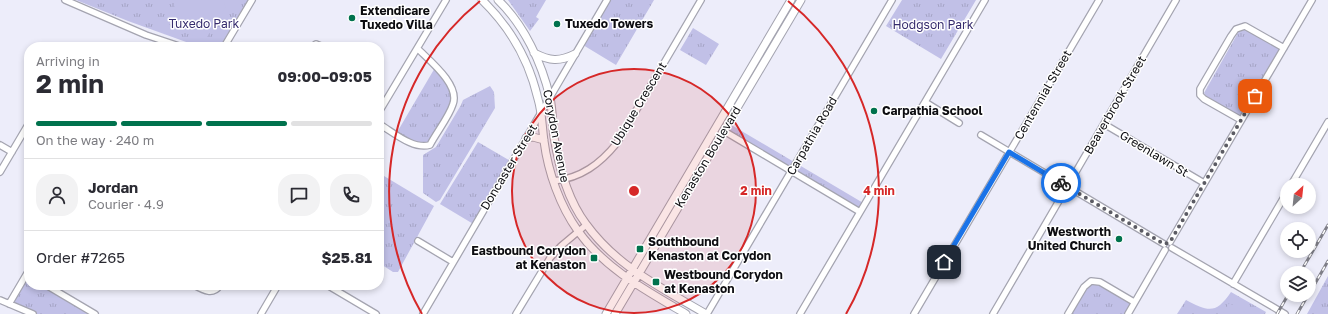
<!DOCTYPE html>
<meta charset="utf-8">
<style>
:root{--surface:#fff;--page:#f2f2f3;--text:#2b2b33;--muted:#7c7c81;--line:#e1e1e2;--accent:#00724d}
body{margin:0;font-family:"Golos Text",sans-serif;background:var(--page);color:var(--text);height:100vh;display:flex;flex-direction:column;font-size:15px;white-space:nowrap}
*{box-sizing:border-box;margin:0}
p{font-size:13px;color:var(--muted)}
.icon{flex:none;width:22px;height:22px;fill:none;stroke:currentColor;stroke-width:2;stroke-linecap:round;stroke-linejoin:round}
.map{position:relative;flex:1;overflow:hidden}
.side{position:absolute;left:24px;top:42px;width:360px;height:248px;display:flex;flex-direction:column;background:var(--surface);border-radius:16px;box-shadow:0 2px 6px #0003}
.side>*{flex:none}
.needle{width:26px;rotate:27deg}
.tools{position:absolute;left:1280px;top:178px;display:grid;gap:8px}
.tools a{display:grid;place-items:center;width:36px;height:36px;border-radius:50%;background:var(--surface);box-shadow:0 2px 6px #0003;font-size:20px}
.pin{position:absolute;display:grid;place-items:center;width:34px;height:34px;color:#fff;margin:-17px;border-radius:8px;box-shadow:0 2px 6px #0006}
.courier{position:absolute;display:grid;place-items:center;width:40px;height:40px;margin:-20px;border:3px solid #1a73e8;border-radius:50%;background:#fff;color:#222;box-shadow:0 1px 5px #0007}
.head em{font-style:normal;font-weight:700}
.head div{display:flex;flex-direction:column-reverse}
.head{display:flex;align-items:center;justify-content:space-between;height:68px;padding:0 12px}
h1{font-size:26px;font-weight:700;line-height:30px}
.bar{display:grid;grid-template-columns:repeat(4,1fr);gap:6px 4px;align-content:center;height:48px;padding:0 12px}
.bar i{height:5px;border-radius:3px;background:var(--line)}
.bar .current{background:var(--accent)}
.bar p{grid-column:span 4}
.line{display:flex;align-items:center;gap:10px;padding:0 12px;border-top:1px solid var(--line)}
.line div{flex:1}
.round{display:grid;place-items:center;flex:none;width:42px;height:42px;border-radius:16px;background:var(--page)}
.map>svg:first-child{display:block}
.grass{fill:url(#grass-tufts)}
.garden{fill:#c1c0e7}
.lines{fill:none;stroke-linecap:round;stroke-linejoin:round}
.minor-casing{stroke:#a4a4b0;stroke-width:8}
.major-casing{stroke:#a4a4b0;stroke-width:9}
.minor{stroke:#fff;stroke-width:5.5}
.major{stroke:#fff;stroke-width:7}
.rail-casing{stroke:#7f7f88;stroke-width:3}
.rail{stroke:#fff;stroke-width:1.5;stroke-dasharray:4.5;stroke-linecap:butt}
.done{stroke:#5b5b63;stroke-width:4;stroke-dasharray:0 7.2}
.route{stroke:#1a73e8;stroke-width:5}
.ring{fill:none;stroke:#d62828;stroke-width:2}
.poi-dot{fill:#00724d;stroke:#fff;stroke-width:1.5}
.labels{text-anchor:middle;stroke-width:3;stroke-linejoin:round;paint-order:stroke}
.poi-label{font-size:12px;font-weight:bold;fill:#0d0d11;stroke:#fff;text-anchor:start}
.park-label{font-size:12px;fill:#352b6d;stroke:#fff}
.street-label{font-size:12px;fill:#0d0d11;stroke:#fff}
.centre{fill:#d62828;stroke:#fff;stroke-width:2}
.ring-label{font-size:12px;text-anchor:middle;font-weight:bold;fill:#d62828;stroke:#fff;stroke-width:3;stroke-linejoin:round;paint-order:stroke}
</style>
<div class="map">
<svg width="1328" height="314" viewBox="0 0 1328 314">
<defs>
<pattern id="grass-tufts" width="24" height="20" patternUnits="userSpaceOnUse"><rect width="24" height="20" fill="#c1c0e7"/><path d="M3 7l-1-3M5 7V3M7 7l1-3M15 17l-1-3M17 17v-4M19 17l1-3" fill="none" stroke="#a5a4c5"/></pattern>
</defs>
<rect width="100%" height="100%" fill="#ededfa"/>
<path class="grass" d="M76,0H248L220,47H200L128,21Z
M508,0H546L536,17L539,19L530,31Z
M610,0H654L616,65L583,45Z
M902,0H976L941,59L886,26Z
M693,28L719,44L706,65L680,50Z
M1245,29L1280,48L1241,117L1206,96L1204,93L1239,31Z
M436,66L450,85L453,104L430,145L423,147L396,134Z
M490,86L494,92L495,108L440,200L436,202L423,193V155L436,147L461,105L463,100Z
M728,123L865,204L860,212L724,131Z
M478,142L512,162L475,225L440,204Z
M379,173L434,206L398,272H393L379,263Z
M29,275V285H46L95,314H33L9,304Z
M1328,276V314H1307Z
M1091,281L1134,302L1128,314H1068Z
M1231,292L1266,312L1265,314H1177L1186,300C1209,312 1216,314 1231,292Z"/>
<path class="garden" d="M175,0H220L224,2L226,7L205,40L180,30L174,15Z
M1229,303L1248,314H1223Z"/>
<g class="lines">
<g class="minor-casing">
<path id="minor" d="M65,0L146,35L182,47
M224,47L252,0
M312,47L316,44L323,47
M925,102L959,123
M379,112L446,0
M1241,120L1204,99L1200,95V89L1231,36L1236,29L1245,26L1284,48
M379,124C393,132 413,150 430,145C436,133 449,117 453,104C460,85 430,61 418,49
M1104,124L1204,183
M724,131L860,212
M981,135L1164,244
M0,145L12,152
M0,172L29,123
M554,181C581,178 600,164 617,143L701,0
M1291,185L1328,122
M418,241L453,262
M1170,242L1312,0
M1172,248L1285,314
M1233,284L1287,192
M46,285L95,314
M194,285C203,290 213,296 220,285
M327,285L376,314
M0,300L33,314
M9,304L29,270
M261,314L278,285
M423,314L607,0
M516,314L550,258L561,246L586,225
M707,314L892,0
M800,314L985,0
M914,314L1099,0
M993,314L1176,0
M1068,314L1084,287L1091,281L1100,282L1134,302
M1128,314L1165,250"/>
</g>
<g class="major-casing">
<path id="major" d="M482,0C511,28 529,60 538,99C542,112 542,127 544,141C548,172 560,206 578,231C605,269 647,291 686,314
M498,0C524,25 542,63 550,98C553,111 552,124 554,137C559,167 567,199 586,224C617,267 662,288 706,314
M534,53C550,61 559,62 575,54
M526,138L533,137L544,140
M606,314L791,0
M615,314L801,0"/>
</g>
<use href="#minor" class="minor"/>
<use href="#major" class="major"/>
<g class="rail-casing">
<path id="rail" d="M1300,273L1328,225
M1309,294L1328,261
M1277,314L1288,295
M1297,314L1308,295"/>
</g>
<use href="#rail" class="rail"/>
</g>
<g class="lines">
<path class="done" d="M1061,183L1164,244L1170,242L1255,96"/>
<path class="route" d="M944,262L1009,152L1061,183"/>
</g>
<circle cx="634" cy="191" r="122" fill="#d62828" fill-opacity=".12"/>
<g class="ring">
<circle cx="634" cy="191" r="122"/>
<path d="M422 314A245 245 0 0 1 480 1M788 1A245 245 0 0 1 846 314"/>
</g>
<g class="poi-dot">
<circle cx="352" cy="18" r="4"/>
<circle cx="557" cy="24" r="4"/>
<circle cx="874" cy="111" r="4"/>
<circle cx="1119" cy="239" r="4"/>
<rect x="636" y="245" width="8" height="8" rx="2"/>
<rect x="590" y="254" width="8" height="8" rx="2"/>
<rect x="652" y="278" width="8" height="8" rx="2"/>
</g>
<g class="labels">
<g class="poi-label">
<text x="360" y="15">Extendicare<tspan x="360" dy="14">Tuxedo Villa</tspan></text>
<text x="565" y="28">Tuxedo Towers</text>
<text x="882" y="115">Carpathia School</text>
<text x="1111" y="236" text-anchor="end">Westworth<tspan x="1111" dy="14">United Church</tspan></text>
<text x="648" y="246">Southbound<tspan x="648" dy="14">Kenaston at Corydon</tspan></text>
<text x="586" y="255" text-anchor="end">Eastbound Corydon<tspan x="586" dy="14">at Kenaston</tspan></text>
<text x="664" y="279">Westbound Corydon<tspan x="664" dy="14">at Kenaston</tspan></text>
</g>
<g class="park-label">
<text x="204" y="28">Tuxedo Park</text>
<text x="933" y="29">Hodgson Park</text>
</g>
<g class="street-label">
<text transform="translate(1043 95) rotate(-60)" y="4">Centennial Street</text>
<text transform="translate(639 104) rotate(-59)" y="4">Ubique Crescent</text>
<text transform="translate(1115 105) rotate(-60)" y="4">Beaverbrook Street</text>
<text transform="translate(556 136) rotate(79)" y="4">Corydon Avenue</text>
<text transform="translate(812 136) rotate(-60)" y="4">Carpathia Road</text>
<text transform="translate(1154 154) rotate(31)" y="4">Greenlawn St</text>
<text transform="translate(708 157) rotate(-59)" y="4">Kenaston Boulevard</text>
<text transform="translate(509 167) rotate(-59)" y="4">Doncaster Street</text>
</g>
</g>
<circle cx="634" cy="191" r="6" class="centre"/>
<g class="ring-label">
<text x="756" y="195">2 min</text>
<text x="879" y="195">4 min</text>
</g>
</svg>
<div class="tools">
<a><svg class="needle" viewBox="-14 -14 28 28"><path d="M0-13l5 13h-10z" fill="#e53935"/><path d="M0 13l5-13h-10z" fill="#7c7c81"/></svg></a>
<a><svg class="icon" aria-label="locate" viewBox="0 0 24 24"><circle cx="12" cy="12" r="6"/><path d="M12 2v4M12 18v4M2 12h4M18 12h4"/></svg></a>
<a><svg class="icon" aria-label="layers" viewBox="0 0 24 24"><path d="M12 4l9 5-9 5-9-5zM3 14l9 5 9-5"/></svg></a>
</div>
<div class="pin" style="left:1255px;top:96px;background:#ea580c"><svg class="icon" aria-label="bag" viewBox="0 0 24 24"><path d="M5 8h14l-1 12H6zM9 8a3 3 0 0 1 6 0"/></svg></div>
<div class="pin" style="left:944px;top:262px;background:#1f2937"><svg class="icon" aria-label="home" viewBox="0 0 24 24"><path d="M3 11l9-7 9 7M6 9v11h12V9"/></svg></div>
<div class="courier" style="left:1061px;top:183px"><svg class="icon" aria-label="bike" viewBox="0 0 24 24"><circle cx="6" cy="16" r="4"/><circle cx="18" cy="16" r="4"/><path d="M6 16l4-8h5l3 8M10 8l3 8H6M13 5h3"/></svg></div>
<section class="side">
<div class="head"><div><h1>2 min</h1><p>Arriving in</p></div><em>09:00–09:05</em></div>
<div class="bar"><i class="current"></i><i class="current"></i><i class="current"></i><i></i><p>On the way · 240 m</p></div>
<div class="line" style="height:72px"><a class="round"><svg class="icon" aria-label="person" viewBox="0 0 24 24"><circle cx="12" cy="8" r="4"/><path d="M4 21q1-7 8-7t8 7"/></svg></a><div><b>Jordan</b><p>Courier · 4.9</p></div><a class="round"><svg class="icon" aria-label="chat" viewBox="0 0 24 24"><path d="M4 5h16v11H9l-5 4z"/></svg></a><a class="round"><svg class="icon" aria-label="phone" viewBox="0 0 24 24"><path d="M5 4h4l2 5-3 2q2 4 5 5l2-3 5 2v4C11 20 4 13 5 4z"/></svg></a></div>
<div class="line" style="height:52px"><div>Order #7265</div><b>$25.81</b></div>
</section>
</div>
